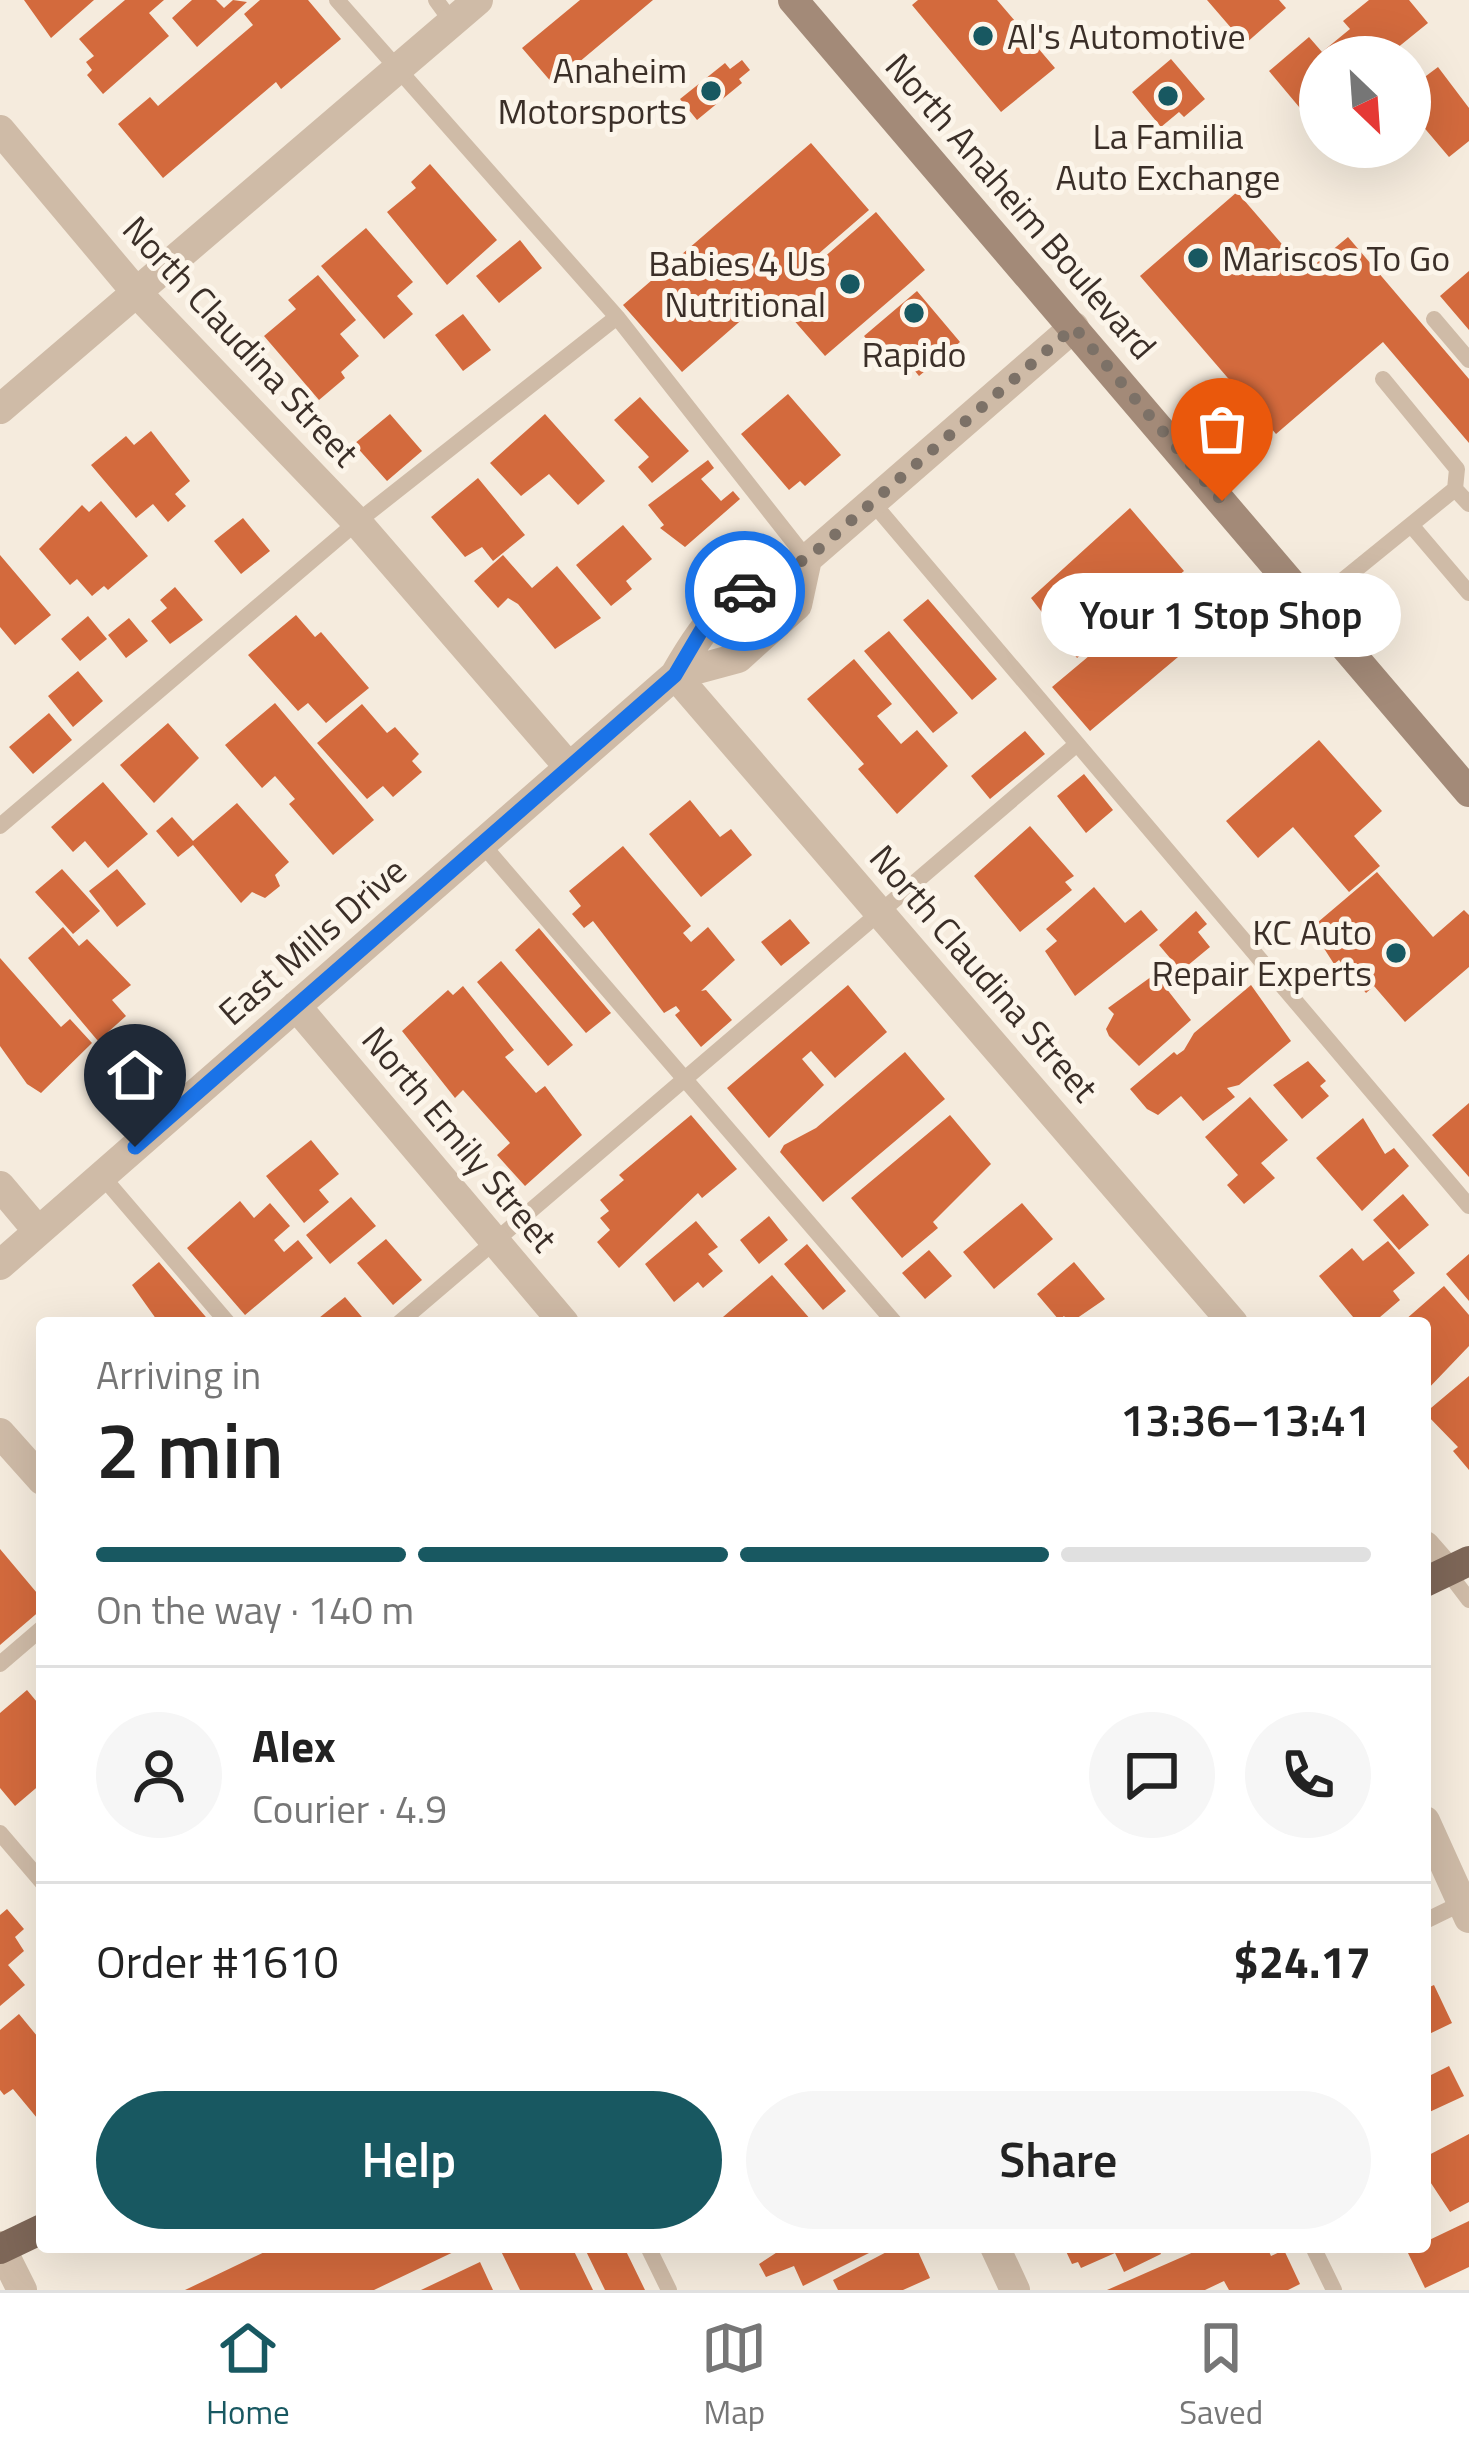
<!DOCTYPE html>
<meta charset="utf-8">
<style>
:root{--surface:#fff;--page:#f6f6f6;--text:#222;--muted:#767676;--line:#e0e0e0;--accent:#185861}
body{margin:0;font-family:"Titillium Web",sans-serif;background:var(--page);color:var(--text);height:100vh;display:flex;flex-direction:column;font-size:45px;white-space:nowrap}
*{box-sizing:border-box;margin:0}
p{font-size:39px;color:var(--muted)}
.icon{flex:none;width:66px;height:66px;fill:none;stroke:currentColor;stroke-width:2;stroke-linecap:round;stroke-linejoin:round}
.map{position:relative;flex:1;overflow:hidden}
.sheet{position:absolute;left:36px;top:1317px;width:1395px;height:936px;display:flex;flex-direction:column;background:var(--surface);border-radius:12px;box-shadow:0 12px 48px #0002}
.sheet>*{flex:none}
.needle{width:78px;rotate:155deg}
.buttons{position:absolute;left:1299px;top:36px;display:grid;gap:24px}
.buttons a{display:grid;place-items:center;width:132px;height:132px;border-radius:50%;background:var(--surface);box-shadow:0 12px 48px #0002;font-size:60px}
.pin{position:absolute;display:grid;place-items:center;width:102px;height:102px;color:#fff;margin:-123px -51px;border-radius:50% 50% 50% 0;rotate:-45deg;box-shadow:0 0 12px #0007}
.pin .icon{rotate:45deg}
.courier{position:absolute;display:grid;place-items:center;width:120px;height:120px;margin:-60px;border:9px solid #1a73e8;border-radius:50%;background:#fff;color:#222;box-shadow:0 3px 15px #0007}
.bubble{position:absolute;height:84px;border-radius:42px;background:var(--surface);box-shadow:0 12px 48px #0002;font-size:39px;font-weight:600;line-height:84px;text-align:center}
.summary em{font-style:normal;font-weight:600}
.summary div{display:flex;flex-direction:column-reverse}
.summary{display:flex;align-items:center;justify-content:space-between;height:204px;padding:0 60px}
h1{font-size:78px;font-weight:600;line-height:90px}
.bar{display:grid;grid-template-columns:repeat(4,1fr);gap:18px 12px;align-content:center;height:144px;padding:0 60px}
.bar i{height:15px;border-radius:9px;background:var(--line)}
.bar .current{background:var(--accent)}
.bar p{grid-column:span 4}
.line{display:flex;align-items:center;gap:30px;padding:0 60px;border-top:3px solid var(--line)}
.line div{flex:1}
.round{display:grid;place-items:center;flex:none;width:126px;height:126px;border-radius:63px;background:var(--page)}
.primary-button{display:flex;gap:24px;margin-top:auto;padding:24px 60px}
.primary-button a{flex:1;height:138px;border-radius:72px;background:var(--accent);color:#fff;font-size:48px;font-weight:600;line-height:138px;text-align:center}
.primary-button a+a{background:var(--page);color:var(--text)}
.menu{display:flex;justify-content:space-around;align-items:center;height:168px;border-top:3px solid var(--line);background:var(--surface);font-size:33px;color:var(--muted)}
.menu a{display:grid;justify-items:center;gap:6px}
.menu .current{color:var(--accent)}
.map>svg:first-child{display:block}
.building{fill:#d36a3d}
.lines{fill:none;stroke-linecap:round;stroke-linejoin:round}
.service{stroke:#cfbba7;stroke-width:16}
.minor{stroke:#cfbba7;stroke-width:30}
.secondary{stroke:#a38a78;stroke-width:30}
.primary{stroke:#7e6758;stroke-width:30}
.done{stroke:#7c7167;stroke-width:12;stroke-dasharray:0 21.6}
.route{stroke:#1a73e8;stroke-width:15}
.poi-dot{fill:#185861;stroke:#fcf5ea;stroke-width:4.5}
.labels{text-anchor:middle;stroke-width:10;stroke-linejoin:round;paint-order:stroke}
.poi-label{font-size:36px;fill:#3b2f28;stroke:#fcf5ea;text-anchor:end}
.street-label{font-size:36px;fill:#3b2f28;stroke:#fcf5ea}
</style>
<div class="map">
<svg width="1469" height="2290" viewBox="0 0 1469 2290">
<rect width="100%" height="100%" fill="#f5ebdd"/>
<path class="building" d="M24,0H94L51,38Z
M125,0H164L149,13L169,36L103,94L87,75L92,70L86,62L94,56L79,39Z
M192,0H216L224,8L233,0L247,2L197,47L172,18Z
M260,0H308L341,39L281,89L276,82L163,178L118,124L150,97L158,106L253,25L244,14Z
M580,0H653L553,84L522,48Z
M918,0H997L1055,68L1001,112L912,5Z
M1207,0H1279L1286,8L1245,44Z
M1369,0H1409L1428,23L1386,57H1320V112L1310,120L1269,71L1309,37L1322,52L1350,29L1343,21Z
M1171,59L1205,99L1184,117L1179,112L1161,127L1132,92Z
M742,60L750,70L739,79L742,83L697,120L680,99L725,63L730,69Z
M1438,67L1469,108V141L1449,157L1410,111V88Z
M811,143L869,210L794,275L798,280L876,212L925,270L825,356L771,294L682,372L623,305Z
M430,164L497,240L447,285L387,212L416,188L411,182Z
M1237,192L1306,272L1348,237L1469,379V443L1383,342L1276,434L1140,276Z
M366,228L413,282L397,296L413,314L384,339L321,266Z
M520,240L542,268L499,303L476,276Z
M1469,271V330L1440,296Z
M318,275L356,320L340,334L359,356L341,372L345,378L319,400L264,336L296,309L288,300Z
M917,291L960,342L919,376L907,361L901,366L890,353L883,359L864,336Z
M463,314L491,350L463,371L435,335Z
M788,394L841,455L805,486L800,481L789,490L741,434Z
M640,397L689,451L652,483L638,467L649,457L614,420Z
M390,414L422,451L387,481L354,444Z
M545,414L605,481L578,505L549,474L521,496L490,463Z
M151,431L190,481L175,494L186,506L168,522L153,504L136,518L91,465L126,436L134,445Z
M708,460L714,468L701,479L721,501L733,491L740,499L685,547L660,528L664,525L648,505Z
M478,478L525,535L493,561L482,547L465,557L431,517Z
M101,501L148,556L108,590L104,586L92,596L77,579L70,585L39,549L82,505L89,512Z
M1130,508L1184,571L1077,658L1031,598Z
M243,518L270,551L241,574L214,541Z
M623,525L652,559L626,581L632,589L611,606L576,565Z
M0,555L51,615L15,645L0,627Z
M503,555L532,588L557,566L601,618L555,649L518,604L508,598L498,608L474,581Z
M1182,578L1230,634L1213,648L1203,636L1090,731L1052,687Z
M175,587L203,620L170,644L151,621L167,608L160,600Z
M928,599L997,679L972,700L903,620Z
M296,615L315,637L321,632L369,688L326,723L308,703L298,711L248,655Z
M88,616L107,639L80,661L61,639Z
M129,618L148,641L126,658L108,635Z
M889,631L958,713L933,733L864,651Z
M854,659L892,704L877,716L901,744L917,730L948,766L897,814L858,769L864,764L807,699Z
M78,671L103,701L73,727L48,696Z
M275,703L374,820L333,855L289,804L295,799L275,776L262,788L225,745Z
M362,704L387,733L395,727L419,754L412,761L422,772L393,797L383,786L367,799L317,743Z
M49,713L72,740L33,774L9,747Z
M168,723L199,758L154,803L120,765Z
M1025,731L1045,754L990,799L971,776Z
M1319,740L1382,811L1354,836L1380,866L1349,892L1293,827L1258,858L1226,821Z
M1084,774L1113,810L1086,833L1057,796Z
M103,782L148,834L108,868L85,841L73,852L51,827Z
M690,800L720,837L731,829L752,855L701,897L649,834Z
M237,803L289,862L275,875L280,886L265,898L252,892L241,903L193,845L178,857L156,831L172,817L193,841Z
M1030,826L1074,876L1065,882L1072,890L1020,932L974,876Z
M623,846L691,926L683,933L691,942L708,927L735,960L701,991L706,990L732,1020L701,1047L675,1015L680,1011L676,1006L664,1013L593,921L584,928L572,914L581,906L569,891Z
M62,869L100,911L73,934L35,892Z
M117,869L146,904L117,927L89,891Z
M1377,872L1433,937L1464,910L1469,915V967L1405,1022L1374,986L1366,993L1339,960L1334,964L1311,928Z
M1094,887L1125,923L1141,910L1158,930L1075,996L1045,951L1057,941L1046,929Z
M1196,911L1207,924L1198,932L1210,947L1181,971L1159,945Z
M790,919L810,943L781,966L761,942Z
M63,927L79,946L87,939L131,985L112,1000L126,1016L98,1041L28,958Z
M539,928L611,1013L586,1033L515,950Z
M0,958L61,1027L70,1019L92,1043L41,1093L27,1084L0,1046Z
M501,961L573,1045L548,1066L477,982Z
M1155,974L1191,1020L1139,1066L1109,1036L1106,1029L1114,1014L1108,1008Z
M848,985L887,1032L835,1078L811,1051L802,1059L824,1085L769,1138L727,1088Z
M1251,985L1291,1041L1239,1085L1227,1088L1235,1097L1203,1121L1181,1096L1158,1115L1147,1109L1130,1089L1174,1052L1177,1055L1184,1050L1194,1033Z
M463,986L514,1050L505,1057L536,1093L545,1086L582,1135L525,1186L497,1155L510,1143L463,1090L455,1098L402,1031L448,990L453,995Z
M905,1052L945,1099L823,1202L780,1152L784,1145L816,1128Z
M1308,1061L1326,1081L1320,1086L1329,1096L1302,1119L1273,1085Z
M1250,1097L1288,1140L1261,1163L1275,1178L1244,1204L1227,1185L1238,1175L1205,1137Z
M1469,1103V1177L1432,1135Z
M691,1115L737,1169L702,1198L698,1193L619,1268L597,1242L610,1230L600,1218L609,1211L600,1200L624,1180L619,1175Z
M950,1115L991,1164L933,1222L938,1228L902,1258L851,1198Z
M1363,1118L1385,1154L1394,1148L1409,1166L1362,1211L1316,1158Z
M311,1140L339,1174L319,1190L329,1202L304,1223L266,1176Z
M1403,1194L1429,1225L1399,1250L1373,1220Z
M351,1197L376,1226L330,1264L306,1235Z
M240,1201L254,1218L270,1203L290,1226L274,1240L284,1252L298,1240L313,1258L245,1315L187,1248Z
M1022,1203L1053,1239L994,1289L963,1252Z
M769,1216L788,1240L759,1264L740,1240Z
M696,1221L718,1247L708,1254L723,1271L703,1288L698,1282L674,1302L645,1264Z
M386,1239L422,1280L393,1305L357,1263Z
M1388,1241L1415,1273L1393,1291L1400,1300L1373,1323H1358L1319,1276L1352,1248L1363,1261Z
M807,1244L846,1291L823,1310L784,1264Z
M929,1250L952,1276L925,1299L902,1273Z
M1469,1254V1301L1446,1274Z
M159,1262L211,1323H159L132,1285Z
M1074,1262L1105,1299L1070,1323L1064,1316L1059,1320L1037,1294Z
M772,1275L811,1320L716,1323Z
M1444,1286L1469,1315V1346L1425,1392V1323L1405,1320Z
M345,1297L367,1323H302L309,1317L314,1322Z
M1469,1376V1470L1453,1451L1458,1447L1425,1413Z
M0,1549L42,1599V1609L0,1645Z
M27,1690L42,1708V1783L15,1806L0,1788V1713Z
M7,1909L24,1929L15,1937L24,1951L8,1965L25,1985L0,2006V1915Z
M1434,1985L1452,2023L1425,2036V1989Z
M19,2014L42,2042V2124L13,2089L4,2095L0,2090V2030Z
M1449,2066L1464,2096L1425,2114V2078Z
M1469,2134V2202L1450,2212L1425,2174V2157Z
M1469,2221V2267L1425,2288L1407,2251L1425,2247V2242Z
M275,2247H464L374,2290H185Z
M499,2247H572L593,2290H520Z
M584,2247H624L645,2290H605Z
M785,2247H881L803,2286L794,2266L766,2277L759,2264Z
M896,2247H916L930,2278L903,2290H838L833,2280Z
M1064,2247H1158L1161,2254L1124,2272L1115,2253L1081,2268L1078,2262L1072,2264Z
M1205,2247H1267L1271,2256L1284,2250L1300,2284L1288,2290H1229L1224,2281L1205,2290H1107Z
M480,2262L493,2290H421Z"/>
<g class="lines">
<path class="service" d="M337,0L617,317L807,559
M436,0L452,22
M1434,319L1469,360
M1383,379L1457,469L1455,489
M873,503L1469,1206
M1411,525L1469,593
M1311,606L1455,489L1469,504
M0,826L357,522L617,317
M482,844L895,1323
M102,1176L228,1323
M399,1323L1077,744
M1447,1571L1469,1600
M0,1664L42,1628
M0,1833L42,1882
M1425,1921L1462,1903
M648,2247L669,2290
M1313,2247L1334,2290"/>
<path class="minor" d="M0,130L137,293L357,522L569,767
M0,409L478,0
M675,675L1233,1323
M675,675L738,658L797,605L807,559
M296,1006L564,1323
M0,1186L38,1231
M0,1265L675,675C711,612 737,584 807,559L1074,327
M0,1433L42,1480
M1425,1546L1447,1571
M1425,1821L1469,1918
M0,2246L22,2290
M995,2247L1015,2290"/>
<path class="secondary" d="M793,0L1469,792"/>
<path class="primary" d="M1425,1582L1469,1561
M0,2249L42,2229"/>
</g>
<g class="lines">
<path class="done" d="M745,591L768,573L807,559L1074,327L1222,501"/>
<path class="route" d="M135,1147L675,675L708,619L745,591"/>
</g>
<g class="poi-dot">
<circle cx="983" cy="36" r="12"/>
<circle cx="711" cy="91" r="12"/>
<circle cx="1168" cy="96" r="12"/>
<circle cx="1198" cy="258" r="12"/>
<circle cx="850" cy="284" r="12"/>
<circle cx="914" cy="313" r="12"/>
<circle cx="1396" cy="953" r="12"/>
</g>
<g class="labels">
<g class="poi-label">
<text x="1007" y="49" text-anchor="start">Al's Automotive</text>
<text x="687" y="83">Anaheim<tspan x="687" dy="41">Motorsports</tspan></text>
<text x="1168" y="149" text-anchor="middle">La Familia<tspan x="1168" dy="41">Auto Exchange</tspan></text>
<text x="1222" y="271" text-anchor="start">Mariscos To Go</text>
<text x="826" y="276">Babies 4 Us<tspan x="826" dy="41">Nutritional</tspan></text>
<text x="914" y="367" text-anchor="middle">Rapido</text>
<text x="1372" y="945">KC Auto<tspan x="1372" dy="41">Repair Experts</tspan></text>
</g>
<g class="street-label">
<text transform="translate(1021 206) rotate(49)" y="13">North Anaheim Boulevard</text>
<text transform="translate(241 341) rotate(47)" y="13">North Claudina Street</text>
<text transform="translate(312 941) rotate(-41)" y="13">East Mills Drive</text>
<text transform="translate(984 973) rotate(49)" y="13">North Claudina Street</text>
<text transform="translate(460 1139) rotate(50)" y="13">North Emily Street</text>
</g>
</g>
</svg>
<div class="buttons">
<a><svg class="needle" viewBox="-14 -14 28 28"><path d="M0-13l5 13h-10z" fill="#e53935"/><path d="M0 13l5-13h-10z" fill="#767676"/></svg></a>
</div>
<div class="pin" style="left:1222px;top:501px;background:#ea580c"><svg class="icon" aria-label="bag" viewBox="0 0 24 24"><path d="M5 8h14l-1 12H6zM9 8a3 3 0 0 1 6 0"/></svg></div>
<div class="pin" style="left:135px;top:1147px;background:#1f2937"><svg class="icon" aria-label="home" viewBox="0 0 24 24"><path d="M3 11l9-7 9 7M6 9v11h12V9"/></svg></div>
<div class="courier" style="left:745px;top:591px"><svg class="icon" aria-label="car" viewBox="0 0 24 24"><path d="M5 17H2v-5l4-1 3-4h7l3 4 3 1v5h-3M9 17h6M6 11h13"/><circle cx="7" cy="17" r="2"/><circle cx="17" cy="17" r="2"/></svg></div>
<div class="bubble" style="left:1041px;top:573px;width:360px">Your 1 Stop Shop</div>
<section class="sheet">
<div class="summary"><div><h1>2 min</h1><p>Arriving in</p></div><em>13:36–13:41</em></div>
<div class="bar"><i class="current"></i><i class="current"></i><i class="current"></i><i></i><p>On the way · 140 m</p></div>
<div class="line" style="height:216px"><a class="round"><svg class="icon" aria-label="person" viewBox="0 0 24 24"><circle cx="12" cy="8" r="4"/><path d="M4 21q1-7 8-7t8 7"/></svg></a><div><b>Alex</b><p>Courier · 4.9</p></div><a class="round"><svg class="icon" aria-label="chat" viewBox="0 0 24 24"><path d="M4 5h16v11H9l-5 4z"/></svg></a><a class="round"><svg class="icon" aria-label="phone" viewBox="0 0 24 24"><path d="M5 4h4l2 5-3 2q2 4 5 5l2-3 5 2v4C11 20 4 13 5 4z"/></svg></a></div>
<div class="line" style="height:156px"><div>Order #1610</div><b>$24.17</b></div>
<div class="primary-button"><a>Help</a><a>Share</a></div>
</section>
</div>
<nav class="menu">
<a class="current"><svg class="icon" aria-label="home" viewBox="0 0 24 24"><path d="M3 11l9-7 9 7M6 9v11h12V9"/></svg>Home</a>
<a><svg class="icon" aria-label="map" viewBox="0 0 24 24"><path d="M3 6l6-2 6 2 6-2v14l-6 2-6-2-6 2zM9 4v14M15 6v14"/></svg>Map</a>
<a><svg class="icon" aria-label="saved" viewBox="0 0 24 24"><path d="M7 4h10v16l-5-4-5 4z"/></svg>Saved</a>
</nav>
